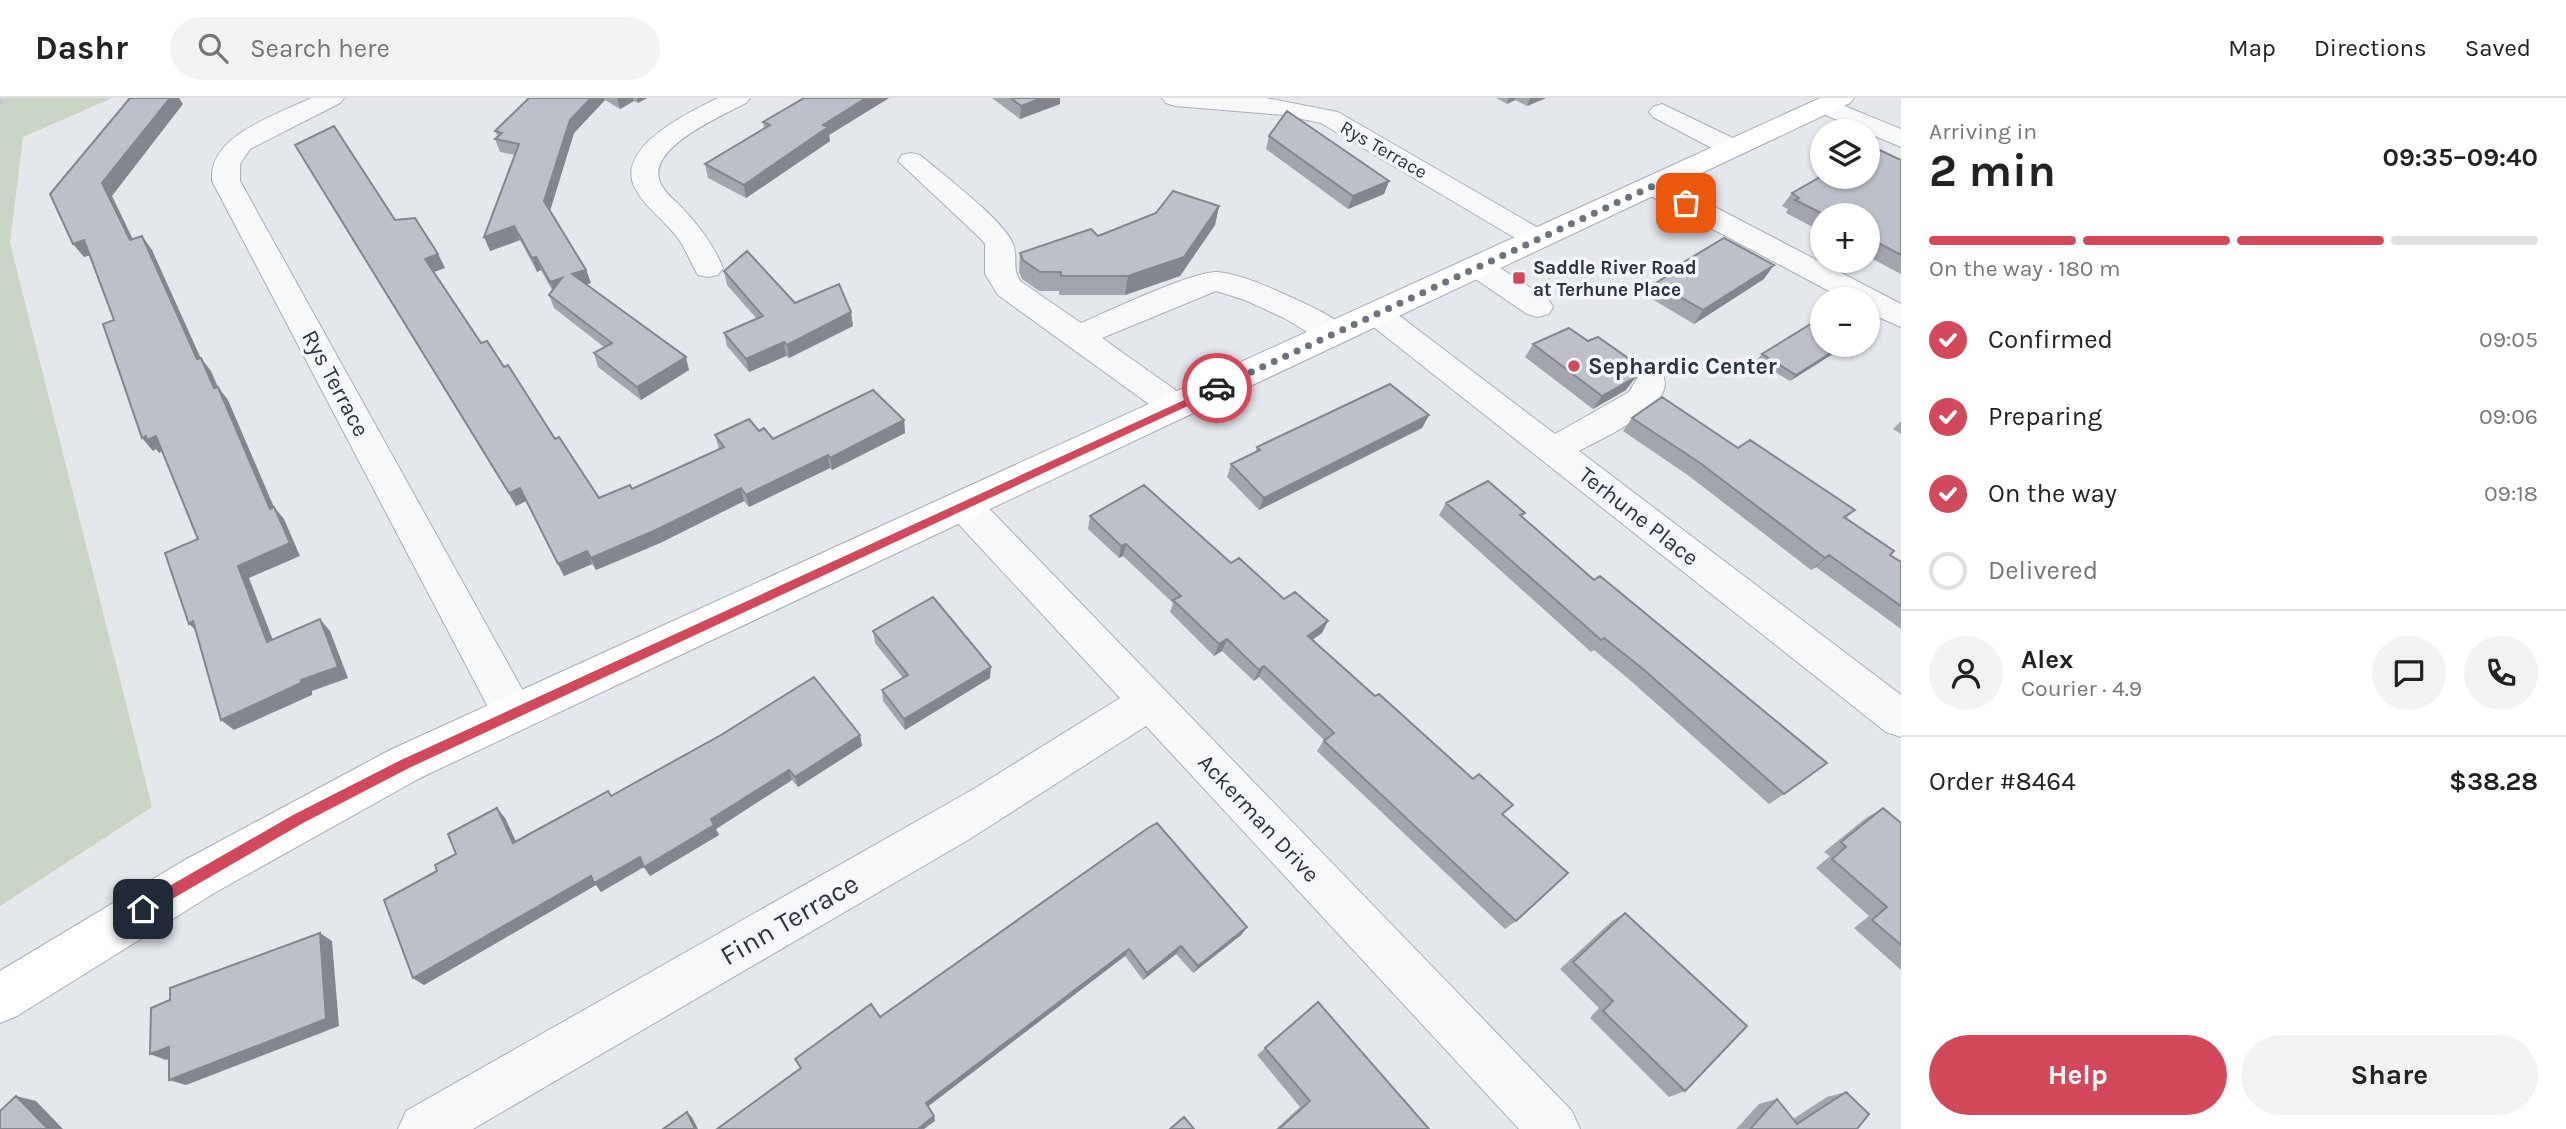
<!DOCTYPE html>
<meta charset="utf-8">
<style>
:root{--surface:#fff;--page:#f2f2f2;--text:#222;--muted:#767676;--line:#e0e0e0;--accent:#d1495b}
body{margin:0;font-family:Karla,sans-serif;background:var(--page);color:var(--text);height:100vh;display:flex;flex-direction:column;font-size:26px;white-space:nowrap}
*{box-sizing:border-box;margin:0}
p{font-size:23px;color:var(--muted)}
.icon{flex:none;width:38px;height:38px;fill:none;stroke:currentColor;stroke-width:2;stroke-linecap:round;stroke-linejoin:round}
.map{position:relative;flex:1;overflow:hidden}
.details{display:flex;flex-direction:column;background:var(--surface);width:665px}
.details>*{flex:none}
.buttons{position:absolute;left:1810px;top:21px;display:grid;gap:14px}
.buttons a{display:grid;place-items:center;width:70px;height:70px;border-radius:50%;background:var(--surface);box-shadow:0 2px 5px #0004;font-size:35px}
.pin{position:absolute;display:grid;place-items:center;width:60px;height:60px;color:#fff;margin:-30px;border-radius:14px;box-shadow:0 4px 10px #0006}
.courier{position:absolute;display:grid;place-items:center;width:70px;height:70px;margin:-35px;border:5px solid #d1495b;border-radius:50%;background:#fff;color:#222;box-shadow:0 2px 9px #0007}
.overview em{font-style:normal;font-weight:700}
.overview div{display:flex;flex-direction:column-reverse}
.overview{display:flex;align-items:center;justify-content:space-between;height:119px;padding:0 28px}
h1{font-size:46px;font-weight:700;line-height:52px}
.bar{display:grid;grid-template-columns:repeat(4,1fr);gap:10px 7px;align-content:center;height:84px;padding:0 28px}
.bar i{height:9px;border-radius:5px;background:var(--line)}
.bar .on{background:var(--accent)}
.bar p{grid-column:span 4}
.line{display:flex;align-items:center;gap:18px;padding:0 28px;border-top:2px solid var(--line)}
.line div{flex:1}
.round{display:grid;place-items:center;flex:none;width:74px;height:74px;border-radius:37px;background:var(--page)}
ol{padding:0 28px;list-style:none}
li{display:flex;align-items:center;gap:21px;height:77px}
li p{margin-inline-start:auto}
li .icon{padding:7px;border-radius:50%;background:var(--accent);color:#fff;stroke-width:4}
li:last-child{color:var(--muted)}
li i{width:38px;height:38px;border:4px solid var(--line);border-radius:50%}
.primary-button{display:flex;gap:14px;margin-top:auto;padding:14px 28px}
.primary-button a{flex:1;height:80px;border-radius:42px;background:var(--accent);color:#fff;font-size:28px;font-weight:700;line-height:80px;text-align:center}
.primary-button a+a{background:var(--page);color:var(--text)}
header{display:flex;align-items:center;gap:42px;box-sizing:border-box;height:98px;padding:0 35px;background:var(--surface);border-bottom:2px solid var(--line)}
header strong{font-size:33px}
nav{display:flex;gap:38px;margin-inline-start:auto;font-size:24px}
.search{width:490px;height:63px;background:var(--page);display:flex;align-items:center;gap:18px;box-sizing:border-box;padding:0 24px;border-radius:38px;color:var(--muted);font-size:26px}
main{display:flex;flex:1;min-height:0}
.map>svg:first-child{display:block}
.green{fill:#c9d6c5}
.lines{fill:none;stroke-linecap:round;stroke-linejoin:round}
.minor-casing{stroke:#a9aeb7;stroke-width:2}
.major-casing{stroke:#a3abb8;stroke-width:2}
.path{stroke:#c2c5cb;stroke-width:3.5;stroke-dasharray:3.5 3.5;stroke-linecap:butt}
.minor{fill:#f7f8fa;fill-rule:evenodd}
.major{fill:#fff;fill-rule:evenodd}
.wall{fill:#a1a5ae}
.shaded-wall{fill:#83868d}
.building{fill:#bbc0ca;stroke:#83868d;stroke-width:2}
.route{fill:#d1495b}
.done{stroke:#6c737f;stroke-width:7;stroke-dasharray:0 12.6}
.poi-dot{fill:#d1495b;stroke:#f4f6f9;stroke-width:2.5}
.labels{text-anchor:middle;stroke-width:7;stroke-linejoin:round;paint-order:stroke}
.far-street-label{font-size:19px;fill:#2b3445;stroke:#f4f6f9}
.far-poi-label{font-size:19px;font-weight:bold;fill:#2b3445;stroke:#f4f6f9;text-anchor:start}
.poi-label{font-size:23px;font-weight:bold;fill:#2b3445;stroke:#f4f6f9;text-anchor:start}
.street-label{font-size:23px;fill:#2b3445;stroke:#f4f6f9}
.near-street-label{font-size:28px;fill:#2b3445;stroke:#f4f6f9}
</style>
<header>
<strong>Dashr</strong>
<div class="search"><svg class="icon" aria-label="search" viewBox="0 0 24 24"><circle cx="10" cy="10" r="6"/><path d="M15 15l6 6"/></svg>Search here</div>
<nav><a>Map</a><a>Directions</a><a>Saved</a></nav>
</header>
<main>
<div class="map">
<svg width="1901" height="1031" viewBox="0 0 1901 1031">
<rect width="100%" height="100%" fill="#e4e7ec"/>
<path class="green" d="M0,0H112L23,39L10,145L152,709L0,808Z"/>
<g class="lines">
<g class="minor-casing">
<path id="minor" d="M311,0H344L340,5L250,51L240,66V83L528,602L534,615L528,628L513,633L498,628L212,83C208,37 277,17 311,0Z
M718,0H750L746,5C722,18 640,52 662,88C667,97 677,104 684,112C700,129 714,148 723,170L718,177L708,179L698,177C691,166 687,154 680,143C667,124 645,110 635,90C614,49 690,14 718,0Z
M1162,0H1266L1338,14L1547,135L1551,141L1547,147L1537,150L1527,147L1321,25L1283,17L1175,8L1166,5Z
M1825,0L1901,31V49L1816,13L1812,8L1816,3Z
M1662,6L1741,44L1745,50L1741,56L1732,58L1723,56L1653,19L1649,14L1653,9Z
M911,55L920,57C941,75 1005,123 1013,146C1018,158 1012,171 1020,183L1081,225C1107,214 1195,172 1218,174C1244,177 1271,190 1295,201C1312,209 1339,220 1349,236L1344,243L1333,246L1322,243L1284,220L1245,202L1216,193L1102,240L1188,301L1193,309L1188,317L1176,321L1164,317L998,197L985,176V146L980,140L898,63L902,57Z
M1653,80L1663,82L1901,206V229L1867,214V201H1844L1643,94L1639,88L1643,82Z
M1478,160L1488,162L1549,202L1553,209L1549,216L1538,219L1527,216L1468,176L1463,169L1468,162Z
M1377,206L1388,209L1555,336L1629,294L1640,276L1651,273L1662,276C1681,306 1601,341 1579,353L1901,597V639L1886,634L1366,223L1362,216L1366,209Z
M964,394L977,398L1572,1013L1580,1031H1519L1146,628L968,742L473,1031H398L406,1013L977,689L1120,600L951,418L946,408L951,398Z"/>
</g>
<g class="major-casing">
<path id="major" d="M1820,0H1854L1850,5L420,680L216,794L17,918L0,925V873L183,763L390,652Z"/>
</g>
<path class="path" d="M0,5L7,0"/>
<use href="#minor" class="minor"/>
<use href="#major" class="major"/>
</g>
<path class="wall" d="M529,0H647L638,5L634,3L620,11L605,2L574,35L550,113L586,172L591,185L586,186L689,272L641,302L598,269L594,255L604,249L554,210L549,197L552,192L541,172L537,174L520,142L490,153L515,57L500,54L495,41L498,39L495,33Z
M804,0H889L829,37L830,43L746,100L708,80L705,66L764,31L763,24Z
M992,0H1060V6L1020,21Z
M1496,0H1546L1527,8L1515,2L1507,6Z
M1269,38L1389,83L1384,96L1348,111L1266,51Z
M295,47L395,122L438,156L445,170L433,174L481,245L504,269L555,341L599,400L632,391L719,351L715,337L759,333L773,341L904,322L905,335L832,372L830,370L749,409L744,403L660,445L596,472L592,466L564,478L526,403L516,408Z
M1901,62V176L1867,158V117H1822V134L1786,115L1788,111L1782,108L1792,95Z
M1219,108L1215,127L1180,178L1125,197H1059V193H1039L1022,181L1019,174L1020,155L1098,138Z
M724,173L795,205L853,228L789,260L786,258L749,274L727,248L724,235L757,221L727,187Z
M1664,176L1764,181L1694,226L1647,198L1656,185L1660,182Z
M1533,246L1626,272V292L1593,311L1525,259Z
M1847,247L1790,283L1756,263L1762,256Z
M1429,317L1422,330L1259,412L1227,379L1231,366L1255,355L1257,349Z
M1632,320L1738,350L1855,412L1846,420L1890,457L1901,464V531L1816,469L1811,472L1689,378L1623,333Z
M1901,323V336L1893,331Z
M1446,405L1525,415L1522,419L1784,696L1769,706L1631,583L1594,552L1591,554L1439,417Z
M1090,418L1231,465L1322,535L1312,542L1503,717L1516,823L1505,831L1317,653L1324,642L1259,579L1254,583L1222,553L1214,558L1170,514L1173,505L1123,458L1119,460L1088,431Z
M873,533L990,580L905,632L883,603L882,592L903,580L875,545Z
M860,637L862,648L798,689L792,682L716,731L719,737L650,778L644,769L601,794L596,787L424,887L413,880L437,773L456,756L505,720L516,744L611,698Z
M1883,710L1901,725V872L1854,830L1869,818L1816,770L1830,758L1824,754L1866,720Z
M1148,730L1247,829L1241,837L1193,875L1176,856L1143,882L1125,858L928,1008L935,1023L800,971L880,919Z
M1625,815L1685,993L1669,999L1590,920L1599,910L1560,871L1612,823Z
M1318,904L1429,1031H1276L1300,1009L1257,957Z
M1846,994L1857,1031H1736L1759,1006L1777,1001L1793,1021L1827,999Z"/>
<path class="shaded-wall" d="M170,0H179L183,6L112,98L140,156L130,142L102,85Z
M591,0H604L605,2L574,35L549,116L544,103L570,22Z
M617,0H633L634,3L620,11Z
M637,0H647L638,5Z
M866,0H889L829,37L830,43L746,100L744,87L823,27Z
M1042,0H1060V6L1020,21L1021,8Z
M1509,0H1516L1515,2L1507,6Z
M1530,0H1546L1527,8Z
M1389,83L1384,96L1348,111L1353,98Z
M1219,108L1215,127L1180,178L1125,197L1128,178Z
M514,128L520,142L490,153L484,139Z
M142,138L152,152L207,274L197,261Z
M84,142L95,156L84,159L73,146Z
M438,156L445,170L431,175L425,161Z
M536,159L541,172L537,174L532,160Z
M1774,167L1764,181L1694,226L1703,212Z
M586,172L591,185L577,189L572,176Z
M562,180L555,197L550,184Z
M851,214L853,228L789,260L787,247Z
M784,244L786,258L749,274L746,261Z
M1843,247H1847L1790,283L1796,277Z
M686,259L689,272L641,302L637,289Z
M201,260L211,273L224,303L214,290Z
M1632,263L1622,277L1621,269Z
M1636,279L1626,292L1593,311L1602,298Z
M218,289L228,302L280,423L270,411Z
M1429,317L1422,330L1259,412L1264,400Z
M904,322L905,335L832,372L830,360Z
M146,338H156L167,351L159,355L156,351L153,353L142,340Z
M828,357L830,370L749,409L746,397Z
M520,390L526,403L516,408L509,395Z
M741,390L744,403L660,445L596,472L591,460Z
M274,409L284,421L300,458L249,480L278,555L267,544L238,468Z
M1126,446L1123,458L1119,460L1121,448Z
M587,453L592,466L564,478L558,466Z
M1829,457L1816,469L1811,472L1825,460Z
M320,521L330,533L348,580L312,593V597L234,632L221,622L301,582Z
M193,523L201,537L189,526Z
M1328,523L1322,535L1302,549L1308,538Z
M1227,541L1222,553L1214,558L1219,546Z
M1264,568L1259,579L1254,583L1259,572Z
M991,569L990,580L905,632L904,621Z
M860,637L862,648L798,689L795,679Z
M789,672L792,682L716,731L719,737L650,778L644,769L711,721Z
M497,710L505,720L521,754L513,745Z
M640,759L645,768L601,794L596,787L424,887L413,880L591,778Z
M1247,829L1241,837L1193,875L1198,868Z
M320,835L332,843L339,928L186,987L169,982Z
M1181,848L1176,856L1143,882L1147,875Z
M1129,851L1125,858L926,1010V1005Z
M169,949L186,955L166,962L150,956Z
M16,998L36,1003L63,1031H48Z
M687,1014L692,1019L698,1031H695Z
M934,1018L935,1023L924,1031H918Z"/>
<path class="building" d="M130,0H170L102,85L130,142L142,138L197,261L201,260L214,290L218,289L270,411L274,409L290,445L238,468L267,544L320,521L338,569L301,582V585L221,622L193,523L189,526L165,455L198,441L156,338L147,342L146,338L142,340L103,226L114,222L84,142L73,146L50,96Z
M529,0H591L570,22L544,103L586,172L572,176L686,259L637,289L594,255L612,245L549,197L562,180L550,184L536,159L532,160L514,128L484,139L519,46L495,41L502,35L495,33Z
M804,0H866L823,27L828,29L744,87L705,66L770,27L763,24Z
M1011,0H1042L1021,8Z
M1287,13L1389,83L1353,98L1269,38Z
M334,28L395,122L415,120L438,156L425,161L481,245L487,243L504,269L508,267L555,341L559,339L599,400L630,387L632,391L724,349L715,337L749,321L759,333L764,330L773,341L873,292L904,322L830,360L828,357L746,397L741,390L656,432L591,460L587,453L558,466L520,390L509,395L295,47Z
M1873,49L1901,62V157L1867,139V117H1825L1795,102L1799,100L1792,95L1822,78L1867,79V52Z
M1173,93L1219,108L1184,159L1128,178H1061V174H1040L1023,162L1020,155L1091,131L1098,138L1156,115Z
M1724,140L1774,167L1703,212L1656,185L1667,178L1664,176Z
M747,153L795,205L839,186L851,214L787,247L784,244L746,261L724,235L763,218L724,173Z
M1822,219V247H1843L1796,277L1762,256Z
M1569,230L1588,243L1598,239L1632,263L1621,269L1636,279L1602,298L1533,246Z
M1390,286L1429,317L1264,400L1231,366L1260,352L1257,349Z
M1662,299L1738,350L1750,342L1855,412L1844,419L1894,453L1890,457L1901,464V508L1829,457L1825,460L1700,365L1632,320Z
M1488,383L1525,415L1520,417L1594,482L1600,478L1827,665L1784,696L1643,571L1604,540L1601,542L1446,405Z
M1144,387L1231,465L1239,460L1284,501L1295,494L1328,523L1308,538L1375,598L1379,596L1473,681L1479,676L1513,707L1502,716L1568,775L1516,823L1324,643L1334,635L1264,568L1259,572L1227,541L1219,546L1173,502L1181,498L1126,446L1121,448L1090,418Z
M933,499L991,569L904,621L882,592L908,577L873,533Z
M814,579L860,637L795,679L789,672L711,721L714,727L644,769L640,759L594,785L591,778L413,880L384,802L437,773L435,767L456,756L448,736L497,710L513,745L608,693L611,698L721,637Z
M1883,710L1901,725V847L1872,822L1887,809L1832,761L1846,749L1841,744Z
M1157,725L1247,829L1198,868L1181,848L1147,875L1129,851L926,1005L934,1018L918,1031H717L801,970L795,961L871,906L880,919L1148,730Z
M1625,815L1747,928L1685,993L1603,913L1613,903L1573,864Z
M320,835L326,921L169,982V949L150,956L151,910L170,902V890Z
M1318,904L1429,1031H1279L1310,1003L1265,950Z
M1846,994L1869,1016L1857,1031H1750L1777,1001L1797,1026Z
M16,998L48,1031H0V1013Z
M687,1014L695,1031H663Z
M1184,1019L1194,1031H1170Z"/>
<path class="route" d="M1217,287L1222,290L1220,293L409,670L303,725L148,815H138V806L293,717L401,662Z"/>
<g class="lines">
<path class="done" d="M1217,290L1653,88L1686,105"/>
</g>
<g class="poi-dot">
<rect x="1512" y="173" width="14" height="14" rx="3.5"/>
<circle cx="1574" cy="268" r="7"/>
</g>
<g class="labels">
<g class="far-street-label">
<text transform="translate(1384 51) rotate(30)" y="7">Rys Terrace</text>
</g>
<g class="far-poi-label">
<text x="1533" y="176">Saddle River Road<tspan x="1533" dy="22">at Terhune Place</tspan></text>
</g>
<g class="poi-label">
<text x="1588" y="276">Sephardic Center</text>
</g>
<g class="street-label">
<text transform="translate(336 285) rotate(62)" y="8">Rys Terrace</text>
<text transform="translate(1639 418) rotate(38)" y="8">Terhune Place</text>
<text transform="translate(1259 720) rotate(47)" y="8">Ackerman Drive</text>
</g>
<g class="near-street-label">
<text transform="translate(789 821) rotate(-30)" y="10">Finn Terrace</text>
</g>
</g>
</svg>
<div class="buttons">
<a><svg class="icon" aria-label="layers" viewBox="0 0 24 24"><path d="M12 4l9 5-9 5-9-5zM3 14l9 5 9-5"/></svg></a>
<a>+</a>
<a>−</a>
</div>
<div class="pin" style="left:1686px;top:105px;background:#ea580c"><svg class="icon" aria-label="bag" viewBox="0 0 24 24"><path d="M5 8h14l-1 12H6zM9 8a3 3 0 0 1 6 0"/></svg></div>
<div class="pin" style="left:143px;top:811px;background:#1f2937"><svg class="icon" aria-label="home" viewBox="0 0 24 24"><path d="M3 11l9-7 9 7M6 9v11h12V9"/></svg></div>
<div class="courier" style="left:1217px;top:290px"><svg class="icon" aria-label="car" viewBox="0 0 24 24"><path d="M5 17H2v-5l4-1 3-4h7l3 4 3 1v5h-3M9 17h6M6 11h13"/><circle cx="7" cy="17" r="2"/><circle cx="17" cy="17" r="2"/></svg></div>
</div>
<section class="details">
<div class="overview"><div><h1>2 min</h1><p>Arriving in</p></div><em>09:35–09:40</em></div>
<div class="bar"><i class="on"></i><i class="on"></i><i class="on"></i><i></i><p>On the way · 180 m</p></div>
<ol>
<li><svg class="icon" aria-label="check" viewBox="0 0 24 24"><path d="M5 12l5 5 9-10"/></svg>Confirmed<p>09:05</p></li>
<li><svg class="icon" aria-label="check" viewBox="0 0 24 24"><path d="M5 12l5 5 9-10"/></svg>Preparing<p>09:06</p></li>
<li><svg class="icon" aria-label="check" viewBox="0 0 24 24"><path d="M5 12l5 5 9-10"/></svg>On the way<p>09:18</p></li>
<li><i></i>Delivered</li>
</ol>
<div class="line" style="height:126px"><a class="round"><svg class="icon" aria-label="person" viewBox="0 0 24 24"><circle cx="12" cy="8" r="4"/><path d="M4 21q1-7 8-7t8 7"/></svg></a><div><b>Alex</b><p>Courier · 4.9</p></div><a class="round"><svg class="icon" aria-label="chat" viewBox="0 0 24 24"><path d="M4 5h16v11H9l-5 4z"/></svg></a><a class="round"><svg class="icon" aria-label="phone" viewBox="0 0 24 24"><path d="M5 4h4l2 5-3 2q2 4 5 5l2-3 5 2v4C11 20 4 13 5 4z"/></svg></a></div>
<div class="line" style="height:91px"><div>Order #8464</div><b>$38.28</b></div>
<div class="primary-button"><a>Help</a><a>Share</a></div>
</section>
</main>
